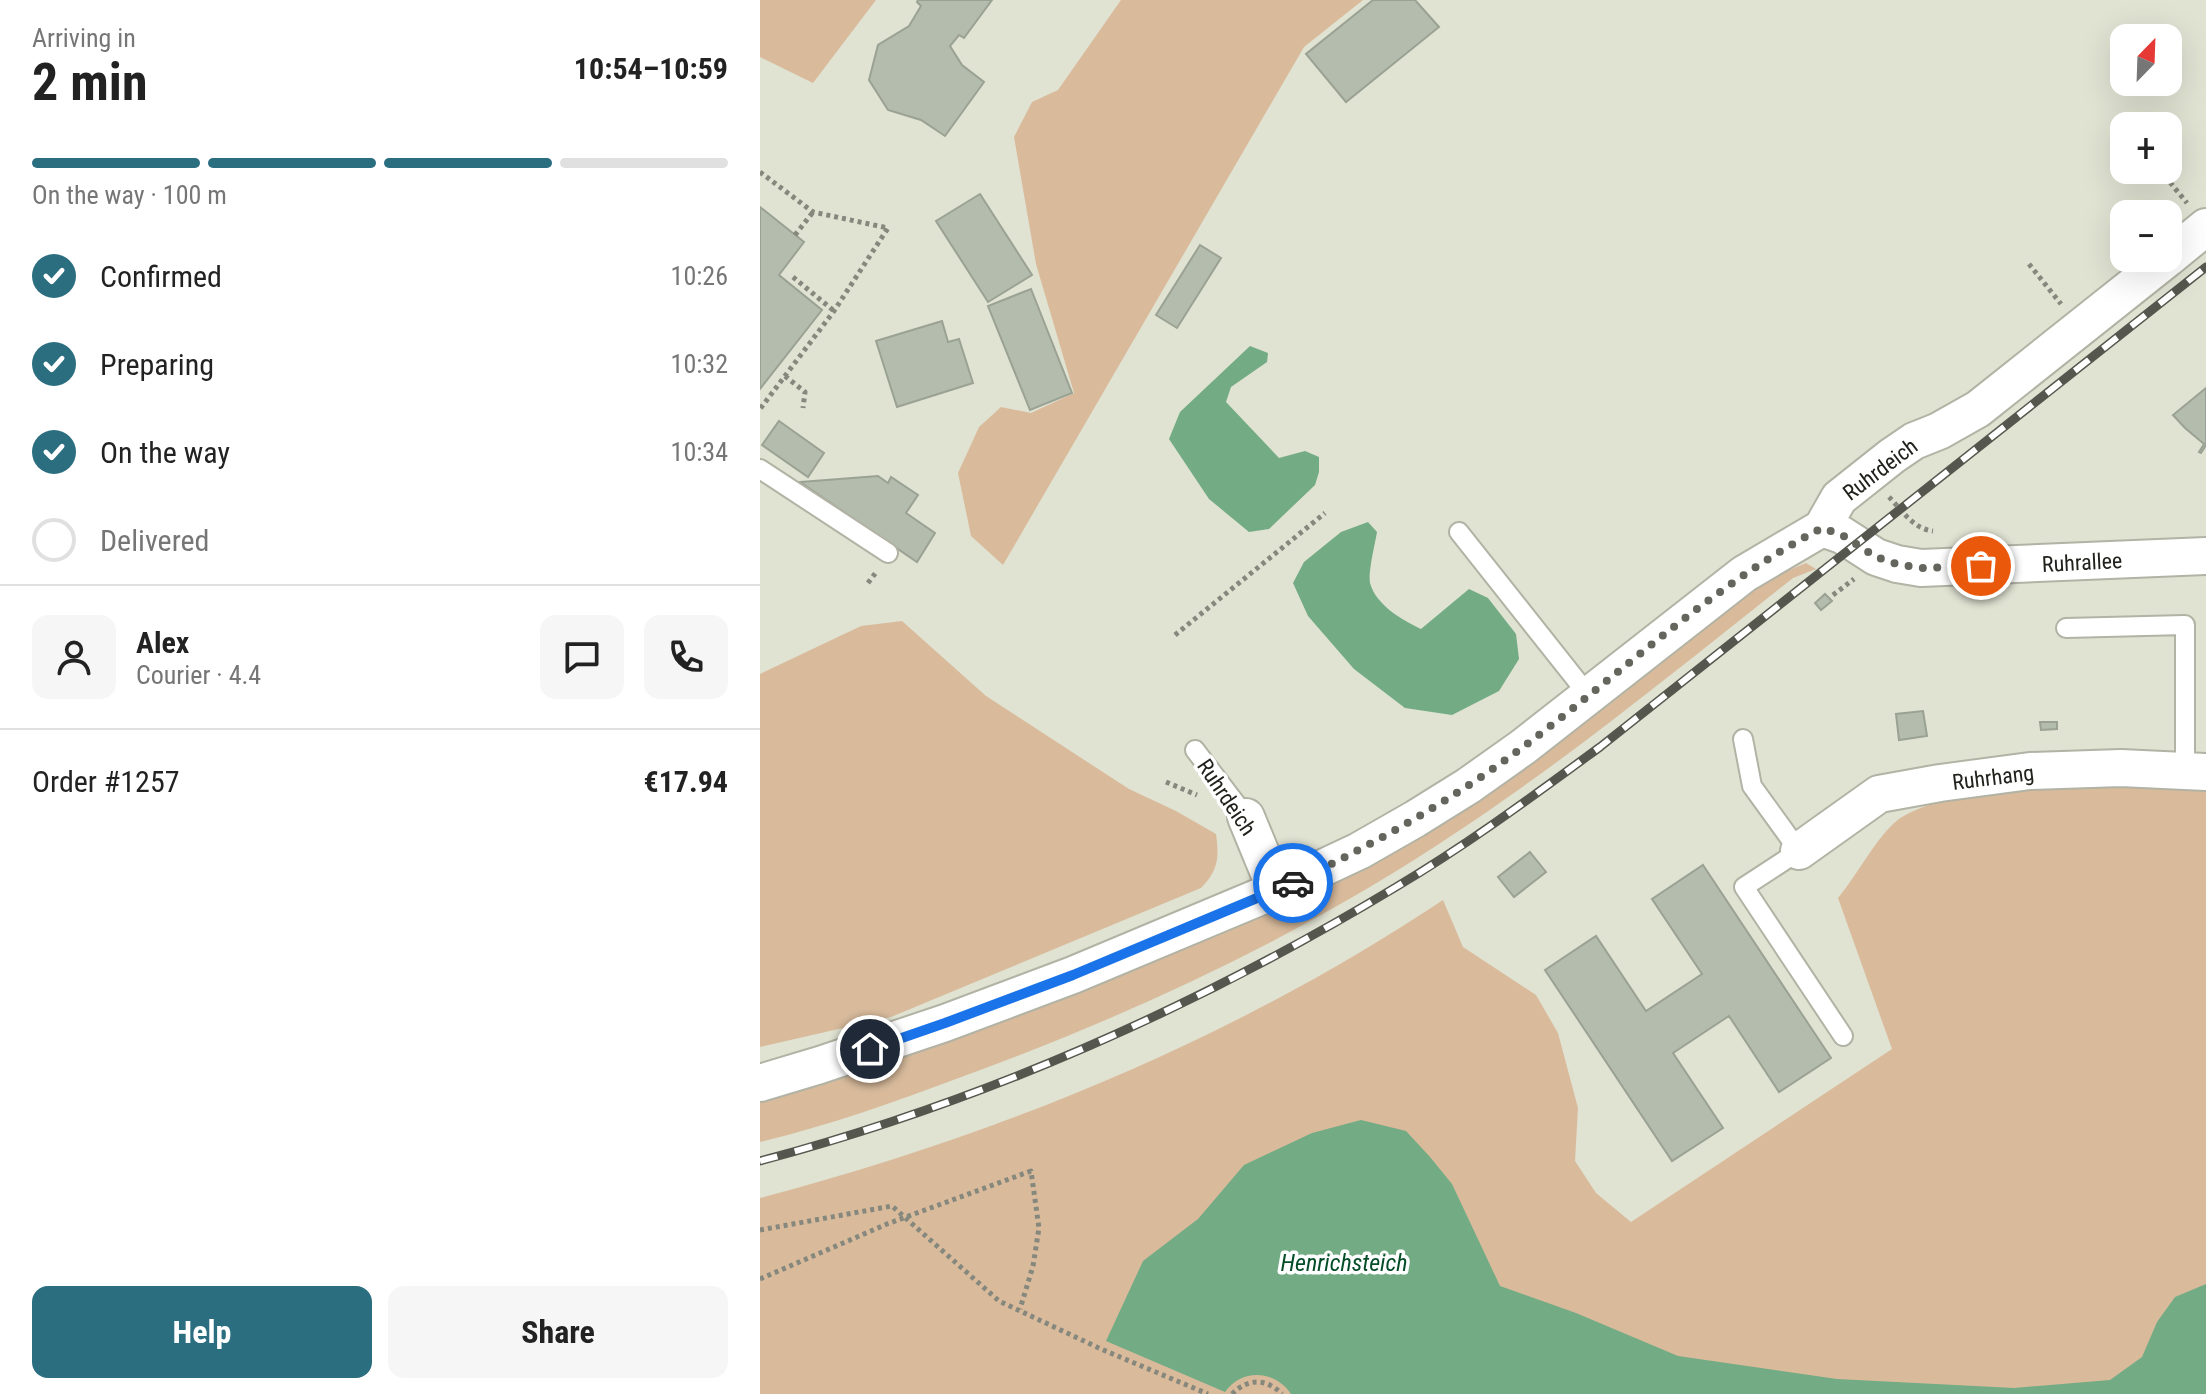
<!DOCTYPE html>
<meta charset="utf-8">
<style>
:root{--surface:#fff;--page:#f6f6f6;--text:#222;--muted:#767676;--line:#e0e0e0;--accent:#2b6e80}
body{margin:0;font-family:"Roboto Condensed",sans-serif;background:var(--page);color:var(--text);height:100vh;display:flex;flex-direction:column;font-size:30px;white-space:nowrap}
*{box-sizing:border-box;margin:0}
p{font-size:26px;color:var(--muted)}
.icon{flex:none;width:44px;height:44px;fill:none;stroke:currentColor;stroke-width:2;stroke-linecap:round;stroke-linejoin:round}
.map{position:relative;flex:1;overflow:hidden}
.details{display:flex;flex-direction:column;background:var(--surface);width:760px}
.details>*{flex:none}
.needle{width:52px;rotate:23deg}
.controls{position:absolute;left:1350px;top:24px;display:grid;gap:16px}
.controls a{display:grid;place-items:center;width:72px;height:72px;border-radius:16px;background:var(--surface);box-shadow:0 8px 32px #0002;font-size:40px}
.pin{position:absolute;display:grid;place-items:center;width:68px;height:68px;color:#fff;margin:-34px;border:4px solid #fff;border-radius:50%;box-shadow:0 2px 8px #0007}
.courier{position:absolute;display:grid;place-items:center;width:80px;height:80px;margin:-40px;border:6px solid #1a73e8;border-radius:50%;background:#fff;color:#222;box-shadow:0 2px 10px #0007}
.overview em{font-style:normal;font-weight:700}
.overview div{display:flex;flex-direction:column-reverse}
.overview{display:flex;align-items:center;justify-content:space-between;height:136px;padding:0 32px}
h1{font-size:52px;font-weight:700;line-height:60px}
.bar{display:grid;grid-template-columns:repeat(4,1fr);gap:12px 8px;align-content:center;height:96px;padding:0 32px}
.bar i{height:10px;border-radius:6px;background:var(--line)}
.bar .active{background:var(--accent)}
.bar p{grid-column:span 4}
.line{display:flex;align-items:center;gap:20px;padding:0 32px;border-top:2px solid var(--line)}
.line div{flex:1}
.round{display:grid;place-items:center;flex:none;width:84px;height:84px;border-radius:16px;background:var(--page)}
ol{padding:0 32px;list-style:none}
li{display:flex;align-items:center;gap:24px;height:88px}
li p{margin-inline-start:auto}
li .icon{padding:8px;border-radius:50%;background:var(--accent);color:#fff;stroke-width:4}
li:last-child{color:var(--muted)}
li i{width:44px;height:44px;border:4px solid var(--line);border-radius:50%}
.button{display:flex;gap:16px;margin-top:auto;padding:16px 32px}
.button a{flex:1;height:92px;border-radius:16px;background:var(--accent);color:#fff;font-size:32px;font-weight:700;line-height:92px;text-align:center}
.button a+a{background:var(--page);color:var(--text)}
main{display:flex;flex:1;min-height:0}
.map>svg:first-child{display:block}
.green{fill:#d9bb9c}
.water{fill:#72ab84}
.building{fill:#b4bcae;stroke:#9aa294;stroke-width:2}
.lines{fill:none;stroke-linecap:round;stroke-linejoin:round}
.service-casing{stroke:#b2b3a4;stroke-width:22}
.minor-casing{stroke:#b2b3a4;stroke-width:40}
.path{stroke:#86887d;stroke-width:5;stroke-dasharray:4 4;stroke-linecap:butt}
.service{stroke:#fff;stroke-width:18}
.minor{stroke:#fff;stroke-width:36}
.rail-casing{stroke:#55574e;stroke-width:9}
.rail{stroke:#fff;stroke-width:6;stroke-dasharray:18;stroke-linecap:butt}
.done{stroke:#64655c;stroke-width:8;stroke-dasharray:0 14.4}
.route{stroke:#1a73e8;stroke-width:10}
.labels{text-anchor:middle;stroke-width:7;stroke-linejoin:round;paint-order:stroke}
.street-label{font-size:22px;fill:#21221c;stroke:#fff}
.water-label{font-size:24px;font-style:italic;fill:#044d28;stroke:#fff}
</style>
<main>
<section class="details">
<div class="overview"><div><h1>2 min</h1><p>Arriving in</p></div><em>10:54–10:59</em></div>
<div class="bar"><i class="active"></i><i class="active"></i><i class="active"></i><i></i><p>On the way · 100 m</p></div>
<ol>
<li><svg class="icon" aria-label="check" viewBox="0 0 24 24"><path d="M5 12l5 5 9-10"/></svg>Confirmed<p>10:26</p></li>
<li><svg class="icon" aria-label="check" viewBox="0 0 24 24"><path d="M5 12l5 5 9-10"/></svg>Preparing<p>10:32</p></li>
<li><svg class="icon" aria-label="check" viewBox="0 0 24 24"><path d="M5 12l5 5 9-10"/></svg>On the way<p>10:34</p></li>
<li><i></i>Delivered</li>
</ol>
<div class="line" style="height:144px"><a class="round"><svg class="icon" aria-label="person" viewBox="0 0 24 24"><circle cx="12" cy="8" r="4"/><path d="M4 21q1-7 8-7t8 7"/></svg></a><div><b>Alex</b><p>Courier · 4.4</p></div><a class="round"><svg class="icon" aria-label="chat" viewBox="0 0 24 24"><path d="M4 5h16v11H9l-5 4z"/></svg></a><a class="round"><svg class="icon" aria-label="phone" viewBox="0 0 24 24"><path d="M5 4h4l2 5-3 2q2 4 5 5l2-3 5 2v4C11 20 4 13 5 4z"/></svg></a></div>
<div class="line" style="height:104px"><div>Order #1257</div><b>€17.94</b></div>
<div class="button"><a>Help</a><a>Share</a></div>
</section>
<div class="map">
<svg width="1446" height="1394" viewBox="0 0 1446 1394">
<rect width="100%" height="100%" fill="#e0e2d2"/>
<path class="green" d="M0,0H116L53,83L0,57Z
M361,0H603L544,47L243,565L211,536L198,473L219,427L241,407L271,413L314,393L276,264L254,137L272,102L298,90Z
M1046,563L1056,569L1033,578C924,664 816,753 700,830C544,935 372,1015 196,1079C132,1103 67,1126 0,1142V1102L73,1080L178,1045L302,998L519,909L602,869L990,590L1013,577Z
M142,621L226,696L369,789L416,811L456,834C459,857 459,870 441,888L131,1017L0,1047V674L101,626Z
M1321,786H1377L1446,790V1394H0V1198C240,1135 476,1038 683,900L703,947L776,995L798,1033L818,1108L815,1161L836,1193L871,1222L1132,1049L1078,898C1098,874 1112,844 1134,823C1170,791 1272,789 1321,786Z"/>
<path class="water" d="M490,346L508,353L507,362L471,387L466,402L519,458L545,451L559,457V472L555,485L509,529L489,532L449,499L409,439L420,412Z
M608,522L617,532C615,544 608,572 610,583C616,605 642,620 661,629L709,589L728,598L756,634L759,659L739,691L692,715L645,708L594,669L548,616L533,583L544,562L581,532Z
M601,1120L646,1131L670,1157L692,1184L740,1286L816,1313L918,1356L1077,1379L1254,1388L1350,1380L1382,1357L1397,1322L1415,1297L1446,1284V1394H531C515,1370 482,1368 465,1392L346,1341L383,1261L438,1219L484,1165L552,1133Z"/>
<path class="building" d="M158,0H232L204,38L199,35L190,46L202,65L224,82L185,136L161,120L128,110L109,80L118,45L149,26L161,6L157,2Z
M613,0H655L679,27L586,102L546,54Z
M220,194L272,275L228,302L176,221Z
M0,207L44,242L19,275L62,310L0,389Z
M440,245L461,258L417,328L396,315Z
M271,289L312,393L270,410L228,306Z
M182,321L188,342L199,339L213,383L137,407L116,341Z
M1446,388V445L1441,453L1439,452L1444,444L1425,428L1413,415Z
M19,421L64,453L48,477L2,445Z
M118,476L128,483L131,477L158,495L146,513L175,533L157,562L40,482Z
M1065,594L1072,601L1061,610L1055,603Z
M1163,711L1167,736L1139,740L1136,714Z
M1280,722H1297V729L1281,730Z
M770,852L786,872L754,897L738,877Z
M943,865L1071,1058L1019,1092L969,1016L913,1053L963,1128L912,1161L785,970L836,936L886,1011L942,974L892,899Z"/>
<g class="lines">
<g class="service-casing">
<path id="service" d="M0,469L128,553
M699,532L829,696
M1306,628L1425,625V771
M983,739L992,786L1039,851L984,887L1083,1036
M435,750L486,817"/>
</g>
<g class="minor-casing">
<path id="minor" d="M1408,258L1446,227
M1062,528L1082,535L1116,557L1137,564L1161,568L1446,556
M486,817L516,890
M1039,851L1119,794L1180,783L1270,771L1361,768L1446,772
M0,1083L60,1065L185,1023L313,975L516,890L599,851L655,819L708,786L763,747L984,574L1062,528L1079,498L1132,456L1154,441L1179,431L1218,409L1408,258"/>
</g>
<path class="path" d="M1400,170L1427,203
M0,172L53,212L128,228L74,311L0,409
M35,235L53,212
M1269,264L1301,304
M33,277L74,311
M25,376L45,392L43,408
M1129,497C1142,510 1153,529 1173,531
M108,583L117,571
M1073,595L1094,579
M415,635L565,513
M406,782L437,795
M0,1230L132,1206L239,1301L341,1349L448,1394
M0,1279L127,1224L271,1171L279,1228L273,1266L260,1309
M472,1394C488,1378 506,1378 522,1394"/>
<use href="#service" class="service"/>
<use href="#minor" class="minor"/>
<g class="rail-casing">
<path id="rail" d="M0,1161C225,1101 437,1007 636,887C707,845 773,796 840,747L1446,267"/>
</g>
<use href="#rail" class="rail"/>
</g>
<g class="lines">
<path class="done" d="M533,883C614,844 691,801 763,747C862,673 952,585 1062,528L1082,535L1116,557L1137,564L1161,568L1221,566"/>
<path class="route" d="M110,1049L185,1023L313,975L533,883"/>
</g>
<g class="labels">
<g class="street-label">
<text transform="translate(1120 469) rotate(-37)" y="8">Ruhrdeich</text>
<text transform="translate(1322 562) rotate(-3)" y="8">Ruhrallee</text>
<text transform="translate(1233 777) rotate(-7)" y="8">Ruhrhang</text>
<text transform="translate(467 797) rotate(56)" y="8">Ruhrdeich</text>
</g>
<g class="water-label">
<text x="584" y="1271">Henrichsteich</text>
</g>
</g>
</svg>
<div class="controls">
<a><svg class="needle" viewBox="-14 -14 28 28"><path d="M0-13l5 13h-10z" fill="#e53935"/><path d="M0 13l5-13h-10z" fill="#767676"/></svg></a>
<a>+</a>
<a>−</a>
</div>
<div class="pin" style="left:1221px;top:566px;background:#ea580c"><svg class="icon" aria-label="bag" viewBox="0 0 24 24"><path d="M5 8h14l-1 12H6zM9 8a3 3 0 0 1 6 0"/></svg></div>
<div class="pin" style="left:110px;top:1049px;background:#1f2937"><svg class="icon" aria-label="home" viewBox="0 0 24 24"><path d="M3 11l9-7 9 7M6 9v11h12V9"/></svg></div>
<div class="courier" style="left:533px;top:883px"><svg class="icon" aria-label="car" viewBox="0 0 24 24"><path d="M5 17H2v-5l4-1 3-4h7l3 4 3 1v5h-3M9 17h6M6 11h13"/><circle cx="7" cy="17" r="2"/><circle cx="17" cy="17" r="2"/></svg></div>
</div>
</main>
